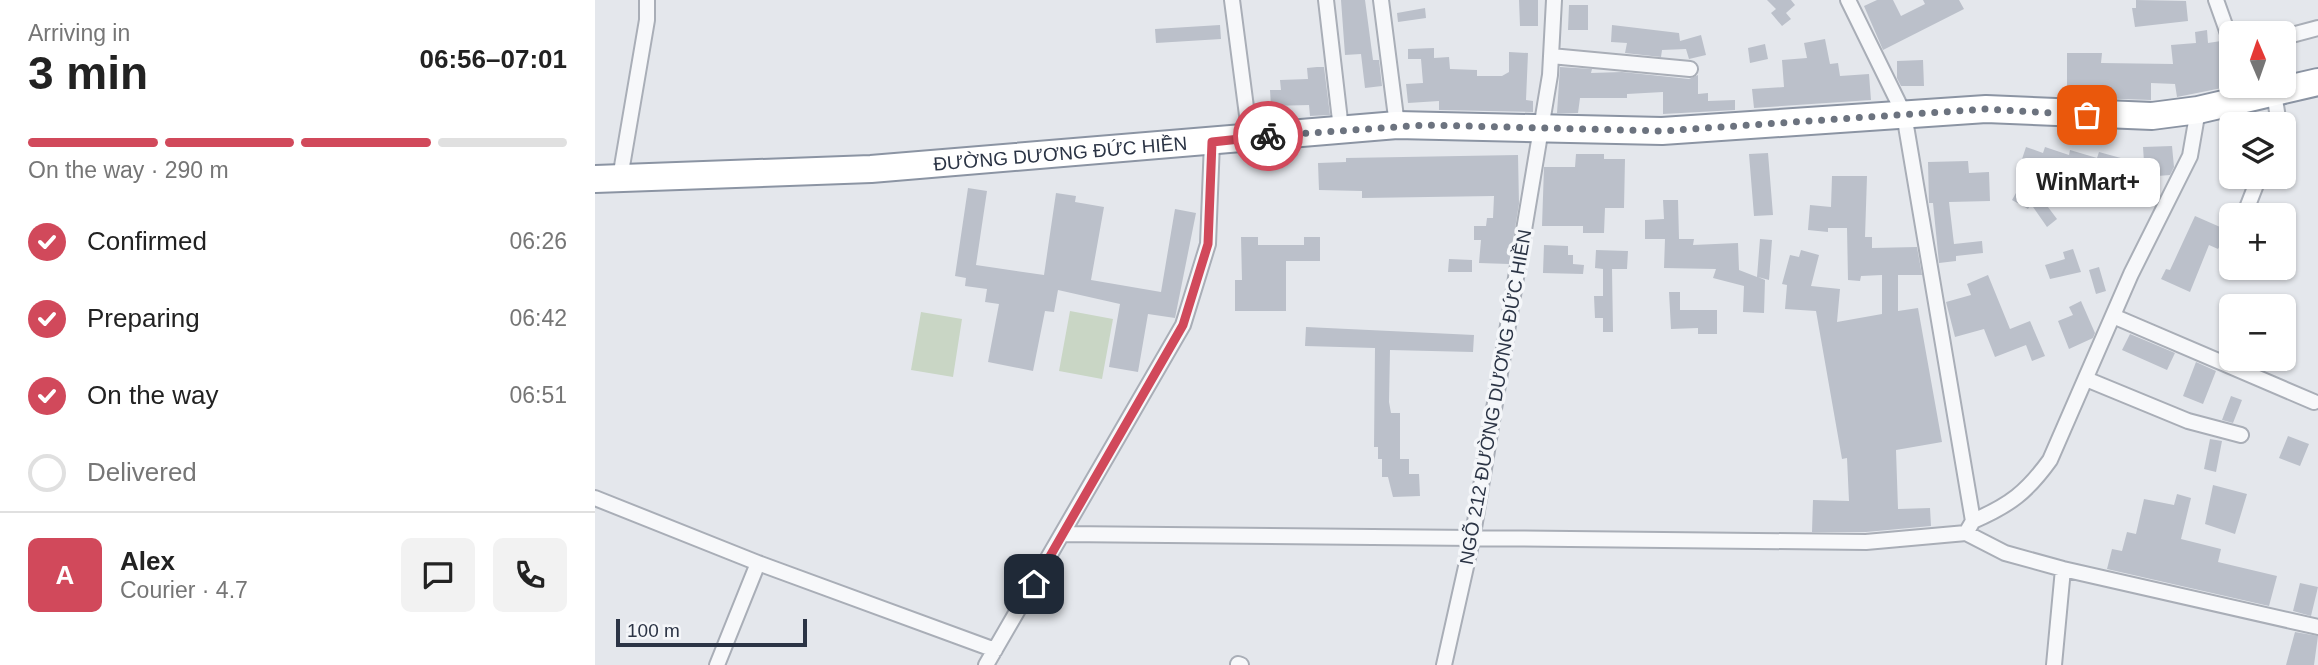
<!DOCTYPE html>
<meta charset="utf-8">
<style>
:root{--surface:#fff;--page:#f2f2f2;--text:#222;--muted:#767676;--line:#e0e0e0;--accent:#d1495b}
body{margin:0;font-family:Helvetica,sans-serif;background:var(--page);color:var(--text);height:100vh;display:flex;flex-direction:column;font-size:26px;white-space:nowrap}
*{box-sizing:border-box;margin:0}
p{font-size:23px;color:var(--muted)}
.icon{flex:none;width:38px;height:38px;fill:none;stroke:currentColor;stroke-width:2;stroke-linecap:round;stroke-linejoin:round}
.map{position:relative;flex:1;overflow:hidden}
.details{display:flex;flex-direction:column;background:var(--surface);width:595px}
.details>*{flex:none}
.needle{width:46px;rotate:358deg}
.buttons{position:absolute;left:1624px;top:21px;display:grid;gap:14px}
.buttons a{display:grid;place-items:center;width:77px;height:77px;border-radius:10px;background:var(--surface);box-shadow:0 2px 5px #0004;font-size:35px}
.scale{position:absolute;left:21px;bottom:18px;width:191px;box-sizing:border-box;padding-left:7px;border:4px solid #2b3445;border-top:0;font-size:19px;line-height:24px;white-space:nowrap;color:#2b3445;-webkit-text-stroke:5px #f4f6f9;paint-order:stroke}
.pin{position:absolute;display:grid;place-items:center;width:60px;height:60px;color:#fff;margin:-30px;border-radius:14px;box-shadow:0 4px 10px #0006}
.courier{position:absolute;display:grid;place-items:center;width:70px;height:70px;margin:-35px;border:5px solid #d1495b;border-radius:50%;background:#fff;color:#222;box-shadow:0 2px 9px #0007}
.bubble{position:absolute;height:49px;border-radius:10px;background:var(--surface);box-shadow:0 2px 5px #0004;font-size:23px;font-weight:800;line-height:49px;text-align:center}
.headline em{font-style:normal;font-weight:800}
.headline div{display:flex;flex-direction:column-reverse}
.headline{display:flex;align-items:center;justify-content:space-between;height:119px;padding:0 28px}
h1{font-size:46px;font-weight:800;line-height:52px}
.bar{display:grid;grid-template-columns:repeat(4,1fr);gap:10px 7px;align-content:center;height:84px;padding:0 28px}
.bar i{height:9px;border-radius:5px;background:var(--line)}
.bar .on{background:var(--accent)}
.bar p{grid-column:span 4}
.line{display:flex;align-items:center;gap:18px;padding:0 28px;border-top:2px solid var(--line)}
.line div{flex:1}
.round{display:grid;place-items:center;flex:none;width:74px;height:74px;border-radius:10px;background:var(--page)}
ol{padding:0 28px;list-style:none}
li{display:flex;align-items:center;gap:21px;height:77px}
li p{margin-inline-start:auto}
li .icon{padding:7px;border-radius:50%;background:var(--accent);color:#fff;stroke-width:4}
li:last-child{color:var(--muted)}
li i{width:38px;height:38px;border:4px solid var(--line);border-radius:50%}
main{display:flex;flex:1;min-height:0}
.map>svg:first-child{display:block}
.green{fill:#c9d6c5}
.building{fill:#bbc0ca}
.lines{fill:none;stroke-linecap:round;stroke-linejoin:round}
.street-casing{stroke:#a9aeb7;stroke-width:18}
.highway-casing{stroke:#8b94a3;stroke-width:30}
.street{stroke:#f7f8fa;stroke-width:14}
.highway{stroke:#fff;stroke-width:26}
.done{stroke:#6c737f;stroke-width:7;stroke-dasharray:0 12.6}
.route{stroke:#d1495b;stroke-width:9}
.labels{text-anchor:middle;stroke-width:7;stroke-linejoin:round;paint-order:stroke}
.street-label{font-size:19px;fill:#2b3445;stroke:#f4f6f9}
</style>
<main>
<section class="details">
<div class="headline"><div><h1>3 min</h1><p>Arriving in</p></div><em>06:56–07:01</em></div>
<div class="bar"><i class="on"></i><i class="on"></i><i class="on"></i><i></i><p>On the way · 290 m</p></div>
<ol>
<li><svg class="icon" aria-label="check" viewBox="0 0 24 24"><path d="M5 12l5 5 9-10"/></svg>Confirmed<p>06:26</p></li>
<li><svg class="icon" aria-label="check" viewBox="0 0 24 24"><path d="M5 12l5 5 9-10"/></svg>Preparing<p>06:42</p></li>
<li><svg class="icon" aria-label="check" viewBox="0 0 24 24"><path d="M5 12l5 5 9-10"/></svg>On the way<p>06:51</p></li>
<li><i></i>Delivered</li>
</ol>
<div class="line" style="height:126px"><b class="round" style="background:var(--accent);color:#fff">A</b><div><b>Alex</b><p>Courier · 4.7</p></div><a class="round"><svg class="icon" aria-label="chat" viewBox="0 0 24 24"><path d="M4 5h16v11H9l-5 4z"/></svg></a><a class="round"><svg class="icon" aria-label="phone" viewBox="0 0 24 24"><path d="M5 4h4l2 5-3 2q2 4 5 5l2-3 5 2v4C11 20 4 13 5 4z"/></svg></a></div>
</section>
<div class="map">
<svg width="1723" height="665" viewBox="0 0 1723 665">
<rect width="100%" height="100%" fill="#e4e7ec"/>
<path class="green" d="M475,311L518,319L507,379L464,371Z
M326,312L367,319L358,377L316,370Z"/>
<path class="building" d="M746,0H770L778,60H784L787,86L770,88L766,54L750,55Z
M924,0H943V26H925Z
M1172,0H1196L1200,5L1191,13L1196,19L1187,26L1176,13L1181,9Z
M1282,0H1298L1306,16L1330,4L1328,0H1364L1369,9L1288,50L1269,6Z
M1541,0L1591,1L1593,21L1540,27L1537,8H1541Z
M974,5H993V30H973Z
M830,8L831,18L803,22L802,13Z
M625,25L626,39L561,43L560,29Z
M1017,25L1084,33L1085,41L1106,35L1111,55L1094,59L1091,49L1067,50L1066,57L1030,53L1032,43L1016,42Z
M1612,30L1613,43L1626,41L1632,87L1582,97L1580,84L1556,83V100L1472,97V53H1507L1506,63L1578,64L1576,45L1601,43L1600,32Z
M1230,39L1235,64L1243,63L1245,76L1274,74L1276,100L1159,108L1157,89L1189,87L1187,60L1212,58L1209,43Z
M1170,44L1173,59L1155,63L1153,48Z
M839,48V58L854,57L855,69L882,70V76H907L914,72V52L933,53L931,100L938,101V112L844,110V101L813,103L811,84L828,83L826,59H813V49Z
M1328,60L1329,86H1306L1302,78V61Z
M722,67H729L735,115L715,116L714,105L676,106L675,90H686L685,80L713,79L712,68Z
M965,67L997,69L996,73L1027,72L1094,79L1103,75V94L1113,93V101L1140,100V110L1068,114V92L1032,94V98H985L983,113H962Z
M1577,146L1579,167L1575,175L1550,177L1548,147Z
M1431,147L1448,153L1450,147L1474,155L1475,150L1502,158L1504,152L1533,160L1526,185L1487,178L1484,186L1465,180L1458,204L1453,207L1462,219L1452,227L1436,204L1433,209L1417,200L1430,177L1422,174Z
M1173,153L1178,215L1159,216L1154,154Z
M981,154H1009V159H1030L1029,208H1010L1009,233H988V226H947L949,167H980Z
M923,155L924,204L914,264L884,263L886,240H879V226H891L892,218H898L899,196L767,198V191L724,190L723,163L751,162V158Z
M1373,161L1374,173L1394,172L1395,201L1354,202L1359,244L1387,241L1388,253L1361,256V261L1344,263L1338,203H1334L1333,162Z
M1237,176H1272L1270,237H1277V248L1322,247L1327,275H1303V311L1323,308L1347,442L1301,450L1303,509L1335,508L1336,526L1271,532H1217L1218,500L1254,501L1252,458L1247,459L1221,311L1190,309L1192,285L1187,284L1195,255L1204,257L1206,250L1224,255L1216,286L1245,289L1242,322L1287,314V275L1266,276L1265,281L1253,280L1252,228H1233V232L1213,230L1215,205L1236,207Z
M373,188L392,191L381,265L449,275L461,193L481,196L480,202L509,207L496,280L566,292L580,209L601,213L580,318L553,314L543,372L514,367L525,304L463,290L459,312L450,311L438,371L393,362L404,304L390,302L392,289L370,286L371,278L360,276Z
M1068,200H1083L1084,239H1099L1098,245L1143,243L1144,270L1162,277L1165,239L1177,240L1174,280L1163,277L1170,280L1169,313L1148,312L1149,286L1118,278L1121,269L1069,268L1070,239H1050V220L1069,219Z
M1600,216L1632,230L1636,237L1632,246L1626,244L1623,249L1614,245L1595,292L1566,279L1571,269L1575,270Z
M646,237H663V245H709V237H725V261H691V311H640V280H647Z
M949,245L973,246V255H978V264L989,265L988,274L948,273Z
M1478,249L1486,272L1455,279L1450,265L1470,259L1468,252Z
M1001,250L1033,251L1032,269H1017L1018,332H1008V318H1000L999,296H1008V269L1000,268Z
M854,259L877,260V272H853Z
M1504,267L1511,291L1501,294L1494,270Z
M1393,275L1415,329L1435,321L1450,356L1437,361L1431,345L1400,357L1389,329L1360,337L1351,302L1376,295L1372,284Z
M1074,292H1085V310H1122V334H1103V328L1076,329Z
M1486,301L1500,333L1498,338L1474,349L1463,321L1478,315L1474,307Z
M711,327L879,335L878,352L795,350L794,402L796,413H805V459H814V474H824L825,496L798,497L793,477H787V459H783V447H779L780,348L710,346Z
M1535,334L1580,353L1572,370L1527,350Z
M1601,362L1621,371L1608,404L1588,396Z
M1636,396L1647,400L1638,423L1627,420Z
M1693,436L1714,444L1705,466L1684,458Z
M1615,439L1627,441L1621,472L1609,469Z
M1618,485L1652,494L1640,534L1610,524Z
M1582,494L1596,498L1586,539L1626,549L1623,562L1682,576L1674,606L1512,569L1517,549L1527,551L1532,532L1541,534L1549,499L1579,505Z
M1705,583L1723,587L1716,616L1698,611Z
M1700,632L1723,636L1719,665H1691Z"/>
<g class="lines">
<g class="street-casing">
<path id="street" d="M637,0L655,138
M731,0L746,129
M786,0L802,125
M1253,0L1309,114L1378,521L1371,533L1410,553L1468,569L1723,627
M1621,0L1636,42
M1689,37L1723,28
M956,56L1095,69
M1679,93L1684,124
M25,178L52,20V0
M1650,213L1664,177
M1518,316L1719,402
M1491,379L1593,421L1646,435
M0,498L163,563
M1378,521C1415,505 1432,492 1455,460L1536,274L1595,156L1603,110
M468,534L1271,542L1371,533
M643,664L646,665
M122,665L163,563L400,650
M391,665L588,325L613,244L617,142
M849,665L877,540L955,75L959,0
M1459,665L1468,569"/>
</g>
<g class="highway-casing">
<g id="highway">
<path id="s1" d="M0,179L276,169L802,125L1067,131L1391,109L1557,116L1603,110L1723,82"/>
</g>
</g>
<use href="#street" class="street"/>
<use href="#highway" class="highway"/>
</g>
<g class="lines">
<path class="done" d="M673,136L831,125L1067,131L1391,109L1492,115"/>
<path class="route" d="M439,584L588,325L613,244L617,142L673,136"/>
</g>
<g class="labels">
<g class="street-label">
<text dy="7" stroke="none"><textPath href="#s1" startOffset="466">ĐƯỜNG DƯƠNG ĐỨC HIỀN</textPath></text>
<text transform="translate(900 397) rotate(-80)" y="7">NGÕ 212 ĐƯỜNG DƯƠNG ĐỨC HIỀN</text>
</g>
</g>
</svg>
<div class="buttons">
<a><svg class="needle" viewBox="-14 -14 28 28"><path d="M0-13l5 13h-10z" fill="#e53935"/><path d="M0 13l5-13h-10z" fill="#767676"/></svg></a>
<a><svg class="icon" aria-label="layers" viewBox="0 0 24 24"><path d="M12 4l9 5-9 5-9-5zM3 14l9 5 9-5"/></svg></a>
<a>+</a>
<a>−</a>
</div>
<div class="scale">100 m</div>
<div class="pin" style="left:1492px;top:115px;background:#ea580c"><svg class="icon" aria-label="bag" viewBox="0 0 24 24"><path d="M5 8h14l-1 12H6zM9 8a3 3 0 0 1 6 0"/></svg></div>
<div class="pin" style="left:439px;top:584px;background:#1f2937"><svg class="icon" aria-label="home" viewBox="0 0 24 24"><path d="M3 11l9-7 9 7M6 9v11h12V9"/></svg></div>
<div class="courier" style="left:673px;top:136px"><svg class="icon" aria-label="bike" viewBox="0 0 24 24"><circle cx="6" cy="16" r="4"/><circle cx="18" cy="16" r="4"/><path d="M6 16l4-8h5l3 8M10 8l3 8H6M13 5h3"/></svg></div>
<div class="bubble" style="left:1421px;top:158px;width:144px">WinMart+</div>
</div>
</main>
